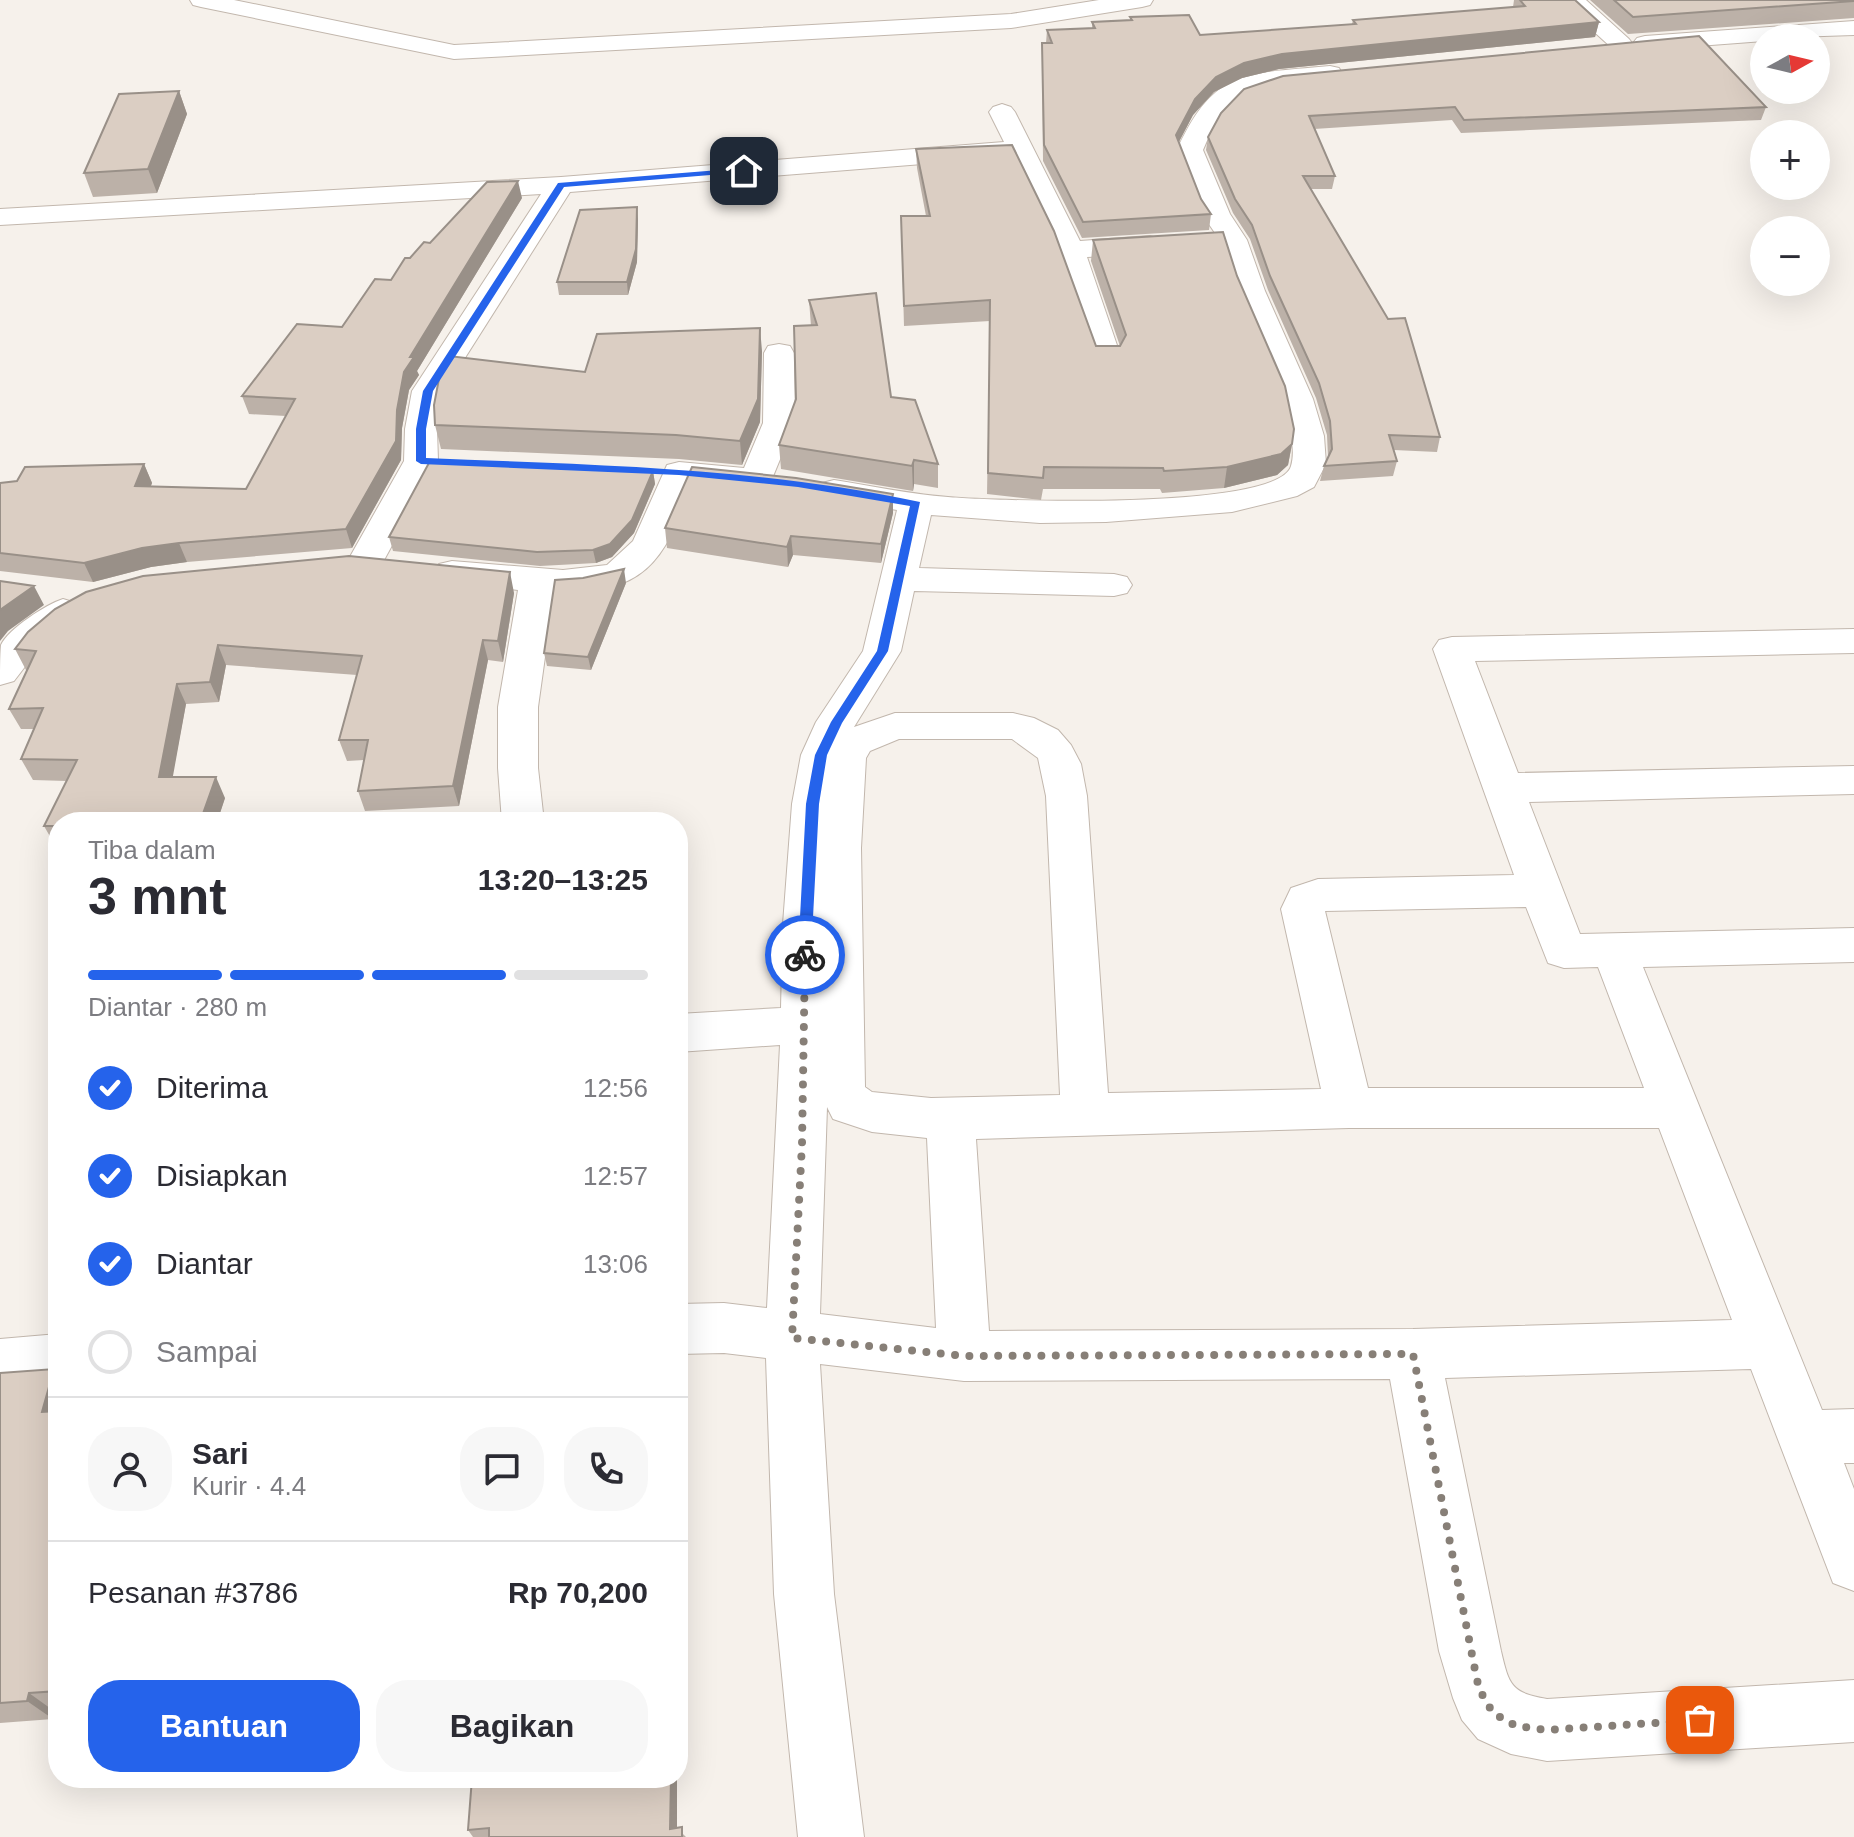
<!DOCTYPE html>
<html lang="id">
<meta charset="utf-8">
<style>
:root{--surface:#fff;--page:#f7f7f7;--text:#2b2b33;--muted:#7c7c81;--line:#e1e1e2;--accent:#2563eb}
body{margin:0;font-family:Helvetica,sans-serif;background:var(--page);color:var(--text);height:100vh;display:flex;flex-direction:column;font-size:30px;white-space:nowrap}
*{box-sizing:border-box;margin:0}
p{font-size:26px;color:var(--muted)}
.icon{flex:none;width:44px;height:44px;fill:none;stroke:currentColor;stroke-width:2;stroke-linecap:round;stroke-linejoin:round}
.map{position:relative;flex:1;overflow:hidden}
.side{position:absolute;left:48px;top:812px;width:640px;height:976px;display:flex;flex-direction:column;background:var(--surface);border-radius:32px;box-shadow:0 8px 32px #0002}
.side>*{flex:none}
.needle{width:52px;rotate:82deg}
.controls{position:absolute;left:1750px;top:24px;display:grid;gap:16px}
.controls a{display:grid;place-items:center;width:80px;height:80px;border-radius:50%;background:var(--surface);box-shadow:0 8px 32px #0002;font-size:40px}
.pin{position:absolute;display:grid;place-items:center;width:68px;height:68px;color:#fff;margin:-34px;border-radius:16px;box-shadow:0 4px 12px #0006}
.courier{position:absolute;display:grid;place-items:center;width:80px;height:80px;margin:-40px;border:6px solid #2563eb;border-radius:50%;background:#fff;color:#222;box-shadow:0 2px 10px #0007}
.summary em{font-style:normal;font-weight:700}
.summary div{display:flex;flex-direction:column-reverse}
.summary{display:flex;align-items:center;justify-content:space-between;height:136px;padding:0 40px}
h1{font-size:52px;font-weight:700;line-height:60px}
.bar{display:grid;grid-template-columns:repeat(4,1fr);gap:12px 8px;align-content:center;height:96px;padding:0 40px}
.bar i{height:10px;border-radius:6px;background:var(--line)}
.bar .active{background:var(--accent)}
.bar p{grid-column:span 4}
.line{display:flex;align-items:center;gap:20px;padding:0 40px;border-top:2px solid var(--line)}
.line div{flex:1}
.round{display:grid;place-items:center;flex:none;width:84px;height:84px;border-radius:32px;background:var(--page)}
ol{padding:0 40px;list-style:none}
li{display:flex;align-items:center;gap:24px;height:88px}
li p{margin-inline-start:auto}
li .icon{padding:8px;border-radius:50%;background:var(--accent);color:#fff;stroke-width:4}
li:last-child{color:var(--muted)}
li i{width:44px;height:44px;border:4px solid var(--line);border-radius:50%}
.cta{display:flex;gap:16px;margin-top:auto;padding:16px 40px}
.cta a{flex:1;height:92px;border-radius:32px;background:var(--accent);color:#fff;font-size:32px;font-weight:700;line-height:92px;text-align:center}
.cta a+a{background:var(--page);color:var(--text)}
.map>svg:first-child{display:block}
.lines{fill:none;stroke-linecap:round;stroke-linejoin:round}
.street-casing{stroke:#c2b7ad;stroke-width:2}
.street{fill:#fff;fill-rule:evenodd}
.wall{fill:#bcb1a8}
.shaded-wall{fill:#999088}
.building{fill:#dbcec3;stroke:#999088;stroke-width:2}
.route{fill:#2563eb}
.done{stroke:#877f77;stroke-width:8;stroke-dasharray:0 14.4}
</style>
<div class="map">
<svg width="1854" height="1837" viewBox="0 0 1854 1837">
<rect width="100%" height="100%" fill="#f6f1eb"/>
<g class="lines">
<g class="street-casing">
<path id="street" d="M190,0H234L454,45L1011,14L1099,0H1153L1150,5L1142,7L1011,28L454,59L201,7L193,5Z
M1568,0H1586L1629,39L1633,44L1629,49H1613L1569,9L1566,4Z
M1854,21V35L1764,38V41L1645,50L1637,48L1633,43L1637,38L1645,36Z
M1330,66L1339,68L1342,73L1339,78C1268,96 1238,68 1203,150L1230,214L1247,240L1265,291L1313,399L1324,436L1326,464L1314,487L1297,496L1232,512L1106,522L1040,523L931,515L919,568L1114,574L1127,577L1132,585L1127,593L1114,596L914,591L901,651L854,727L895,713H1013L1034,718L1058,730L1071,745L1081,764L1087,796L1108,1093L1321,1089L1281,909L1291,888L1318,879L1514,875L1433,649L1439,640L1452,637L1854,629V653L1475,661L1518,773L1854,766V794L1529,802L1580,934L1854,928V962L1643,967L1822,1410L1854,1409V1463H1844L1854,1489V1591L1833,1583L1751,1369L1445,1378L1501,1651C1509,1685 1511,1693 1547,1699L1854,1680V1742L1547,1761L1511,1754L1478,1739L1462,1720L1453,1698L1439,1651L1390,1379L964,1381L820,1364L834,1594L864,1837H798L774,1594L766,1358L724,1353L678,1354V1304L724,1303L767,1308L780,1045L678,1052V1014L781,1008L783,924L792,804L801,755L816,722L863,651L897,510L822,497L817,490L822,483L834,480C872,486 910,494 948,497C994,501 1278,511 1291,466C1303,428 1253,334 1237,295C1230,278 1226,260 1220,243C1216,232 1207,223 1201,212C1192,192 1185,171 1177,150C1214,67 1248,74 1330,66ZM899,739H1012L1038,758L1046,796L1060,1095L931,1098L872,1092L865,1087L861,848L866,758L870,751ZM1526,907L1548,963L1564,968L1598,967L1644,1088H1368L1325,911ZM827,1107L833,1119L872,1132L927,1138L936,1328L820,1314ZM1349,1128H1659L1732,1320L1413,1329L989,1331L976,1139Z
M1002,104L1011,107L1015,112L1080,241L1150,236L1160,239L1164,245L1160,251L1150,254L1087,257L1121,357L1117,364L1106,366L1095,364L1091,357L1056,250L1011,157L570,192L444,391L437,429L438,461L383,562L378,570L365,573L352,570L347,562L404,461L405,429L412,391L541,194L0,225V209L561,177L1004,142L989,112L993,107Z
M779,344L790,346L794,353L795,423L769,486L750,489L692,483C665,563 643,595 554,592L538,707V768L544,822H502L498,768V707L518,590L439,580L434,572L439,564L452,561L563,570L607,565L633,541L667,465L679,462L744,468L763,423L764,353L768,346Z
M63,599L76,603L81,611L76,619L37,651L14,681L0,685C0,674 0,655 1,645C8,629 47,604 63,599Z
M58,1334V1384L0,1389V1339Z"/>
</g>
<use href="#street" class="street"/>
</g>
<path class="wall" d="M1514,0H1575L1599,22L1595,37L1279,69L1242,78L1214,92L1193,115L1179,142L1201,199L1211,214L1209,230L1082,238L1043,161L1042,58V43H1046L1047,30L1092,28V22L1130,20V17L1200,35L1352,24L1353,20L1513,7Z
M1590,0H1854V18L1628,34Z
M1244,89L1766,107L1761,120L1461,133L1452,120L1314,129L1335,176L1332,189H1311L1440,437L1437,452L1394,450L1397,461L1393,476L1320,481L1324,466L1328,457L1327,435L1316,398L1268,290L1250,239L1233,213L1206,150L1208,137Z
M179,91L187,114L157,193L93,197L84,173Z
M916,149L1096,346H1120L1091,261L1093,240L1292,444L1288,465L1277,475L1224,488L1162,493L1160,489H1043L1041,500L987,494L990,321L904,326L901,216H926L917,168Z
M522,198L417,371L419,375L409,390L402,428L401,460L352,548L187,562L151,567L93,582L0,571V483L144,464L152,483L151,486L246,489L286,416L249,414L242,396L342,327L391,280L410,258L430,243Z
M638,219L637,262L628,295H559L557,282Z
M809,300L891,397L938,464V488L914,484L913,491L781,469L779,445L796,399L811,326Z
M762,351L760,422L742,465L679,459L441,449L435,425L585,372Z
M653,471L655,484L634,533L612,557L596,563L540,566L393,551L389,537Z
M893,513L881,563L793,555L788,567L667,548L665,528Z
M626,583L591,670L547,666L544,653Z
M514,593L503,662L488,660L459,806L365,811L358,791L364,760L347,761L339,740L357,675L226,665L219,702L186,704L172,777L225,798L217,822H58V847H56L44,826L67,781L33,780L21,759L34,729H21L9,709L27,670H26L15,649Z
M0,1373H58V1711H54L53,1719L0,1723Z
M472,1778H677V1828L686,1837H473L468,1830Z"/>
<path class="shaded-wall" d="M1599,22L1595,37L1279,69L1242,78L1214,92L1193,115L1174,151L1176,135L1195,99L1216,77L1244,63L1282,54Z
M179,91L187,114L157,193L148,169Z
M518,181L522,198L417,371L419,375L409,390L402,428L401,460L352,548L346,529L397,410L404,372L410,357Z
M637,207L638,219L637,262L628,295L627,282Z
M760,328L762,351L760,422L742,465L740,441Z
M1292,444L1288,465L1277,475L1224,488L1227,467Z
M914,460V484L913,491L912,466Z
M144,464L152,483L143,504L135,486Z
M653,471L655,484L634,533L612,557L596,563L593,550Z
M893,494V513L881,563V544Z
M791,536L793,555L788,567L787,547Z
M179,543L187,562L151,567L93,582L84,563L142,548Z
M624,569L626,583L591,670L588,657Z
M510,572L514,593L503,662L498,641Z
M34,586L44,605L8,631L0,641V610Z
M483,640L488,660L459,806L453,786Z
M218,645L226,665L219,702L210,682Z
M177,684L186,704L169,798L159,777Z
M216,777L225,798L217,822H200Z
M54,1369L58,1373V1429L42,1412Z
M29,1693L54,1711L53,1719L27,1701Z
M671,1778H677V1837L670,1829Z"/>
<path class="building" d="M1520,0H1575L1599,22L1282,54L1244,63L1216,77L1195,99L1176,135L1201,199L1211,214L1083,222L1044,145L1042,43H1052L1047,30L1095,28L1092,22L1132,20L1130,17L1189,15L1200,35L1356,24L1353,20L1525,6Z
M1614,0H1854V1L1633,17Z
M1699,36L1766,107L1464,120L1455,107L1309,116L1335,176H1303L1388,319L1405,318L1440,437L1389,435L1397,461L1324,466L1332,449L1330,421L1319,383L1270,276L1252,225L1235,199L1208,137L1221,113L1244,89L1283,76Z
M179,91L148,169L84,173L119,94Z
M1012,145L1054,231L1096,346H1120L1126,335L1093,240L1223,232L1237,276L1285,386L1294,429L1292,444L1281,454L1227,467L1164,471L1163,468L1044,467L1043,478L988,473L990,300L904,306L901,216H930L916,149Z
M518,181L410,357H414L404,372L397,410L396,441L346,529L179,543L142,548L84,563L0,553V483L17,481L25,467L144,464L135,486L246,489L295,399L242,396L297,324L342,327L375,279L391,280L405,258H410L424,242L430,243L487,182Z
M637,207L636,249L627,282H557L580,210Z
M876,293L891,397L915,400L938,464L914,460L912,466L779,445L796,399L794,326L817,325L809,300Z
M760,328L758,399L740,441L676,435L435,425L434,405L441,368L449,356L585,372L597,334Z
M430,461L653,471L632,520L610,544L593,550L537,552L389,537Z
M692,467L796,478L893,494L881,544L791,536L787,547L665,528Z
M349,556L510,572L498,641L483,640L453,786L358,791L368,740H339L362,656L218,645L210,682L177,684L159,777H216L200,822H58V826H44L77,760L21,759L43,708L9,709L36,651L15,649L28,632L55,609L86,592L143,576Z
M624,569L588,657L544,653L555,580L583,578Z
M0,581L34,586L0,610Z
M54,1369L42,1412L58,1411V1691L29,1693L27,1701L0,1703V1373Z
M472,1778H671L670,1829L682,1827V1837H489V1828L468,1830Z"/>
<path class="route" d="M744,168L747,172L564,187L433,391L426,429V458C591,465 757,467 920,502L888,651L842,723L827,755L819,804L811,955L805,960L798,955L806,804L815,755L831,722L877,651L910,506L798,487L679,475L421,464L416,461V429L423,391L558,183Z"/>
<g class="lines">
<path class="done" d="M805,955L802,1144L792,1338L964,1356L1413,1354L1475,1670L1479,1689L1493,1713L1516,1726L1547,1730L1700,1720"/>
</g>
</svg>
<div class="controls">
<a><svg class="needle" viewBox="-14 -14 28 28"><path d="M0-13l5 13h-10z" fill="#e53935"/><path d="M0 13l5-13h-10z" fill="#7c7c81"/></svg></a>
<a>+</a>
<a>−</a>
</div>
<div class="pin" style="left:1700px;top:1720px;background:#ea580c"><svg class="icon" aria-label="bag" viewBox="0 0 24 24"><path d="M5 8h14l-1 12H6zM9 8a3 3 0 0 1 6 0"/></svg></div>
<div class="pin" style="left:744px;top:171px;background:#1f2937"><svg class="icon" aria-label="home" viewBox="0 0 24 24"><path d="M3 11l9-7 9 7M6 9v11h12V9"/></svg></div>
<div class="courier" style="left:805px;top:955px"><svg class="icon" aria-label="bike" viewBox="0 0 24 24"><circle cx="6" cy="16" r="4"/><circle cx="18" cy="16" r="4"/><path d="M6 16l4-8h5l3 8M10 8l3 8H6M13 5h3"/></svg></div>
<section class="side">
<div class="summary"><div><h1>3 mnt</h1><p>Tiba dalam</p></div><em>13:20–13:25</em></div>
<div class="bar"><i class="active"></i><i class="active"></i><i class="active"></i><i></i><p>Diantar · 280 m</p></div>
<ol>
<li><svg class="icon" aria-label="check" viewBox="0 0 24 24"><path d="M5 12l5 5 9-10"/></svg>Diterima<p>12:56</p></li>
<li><svg class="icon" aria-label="check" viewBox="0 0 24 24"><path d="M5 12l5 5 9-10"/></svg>Disiapkan<p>12:57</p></li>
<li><svg class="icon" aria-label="check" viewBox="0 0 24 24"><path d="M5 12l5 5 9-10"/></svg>Diantar<p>13:06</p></li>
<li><i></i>Sampai</li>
</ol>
<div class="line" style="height:144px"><a class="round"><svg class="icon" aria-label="person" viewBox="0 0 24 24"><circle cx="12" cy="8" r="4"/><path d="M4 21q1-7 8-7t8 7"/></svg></a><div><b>Sari</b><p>Kurir · 4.4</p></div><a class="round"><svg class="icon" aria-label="chat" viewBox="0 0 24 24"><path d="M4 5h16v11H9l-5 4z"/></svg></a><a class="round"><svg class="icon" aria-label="phone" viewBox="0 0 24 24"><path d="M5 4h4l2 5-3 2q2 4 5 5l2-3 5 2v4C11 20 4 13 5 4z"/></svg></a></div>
<div class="line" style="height:104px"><div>Pesanan #3786</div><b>Rp 70,200</b></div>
<div class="cta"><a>Bantuan</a><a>Bagikan</a></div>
</section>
</div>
